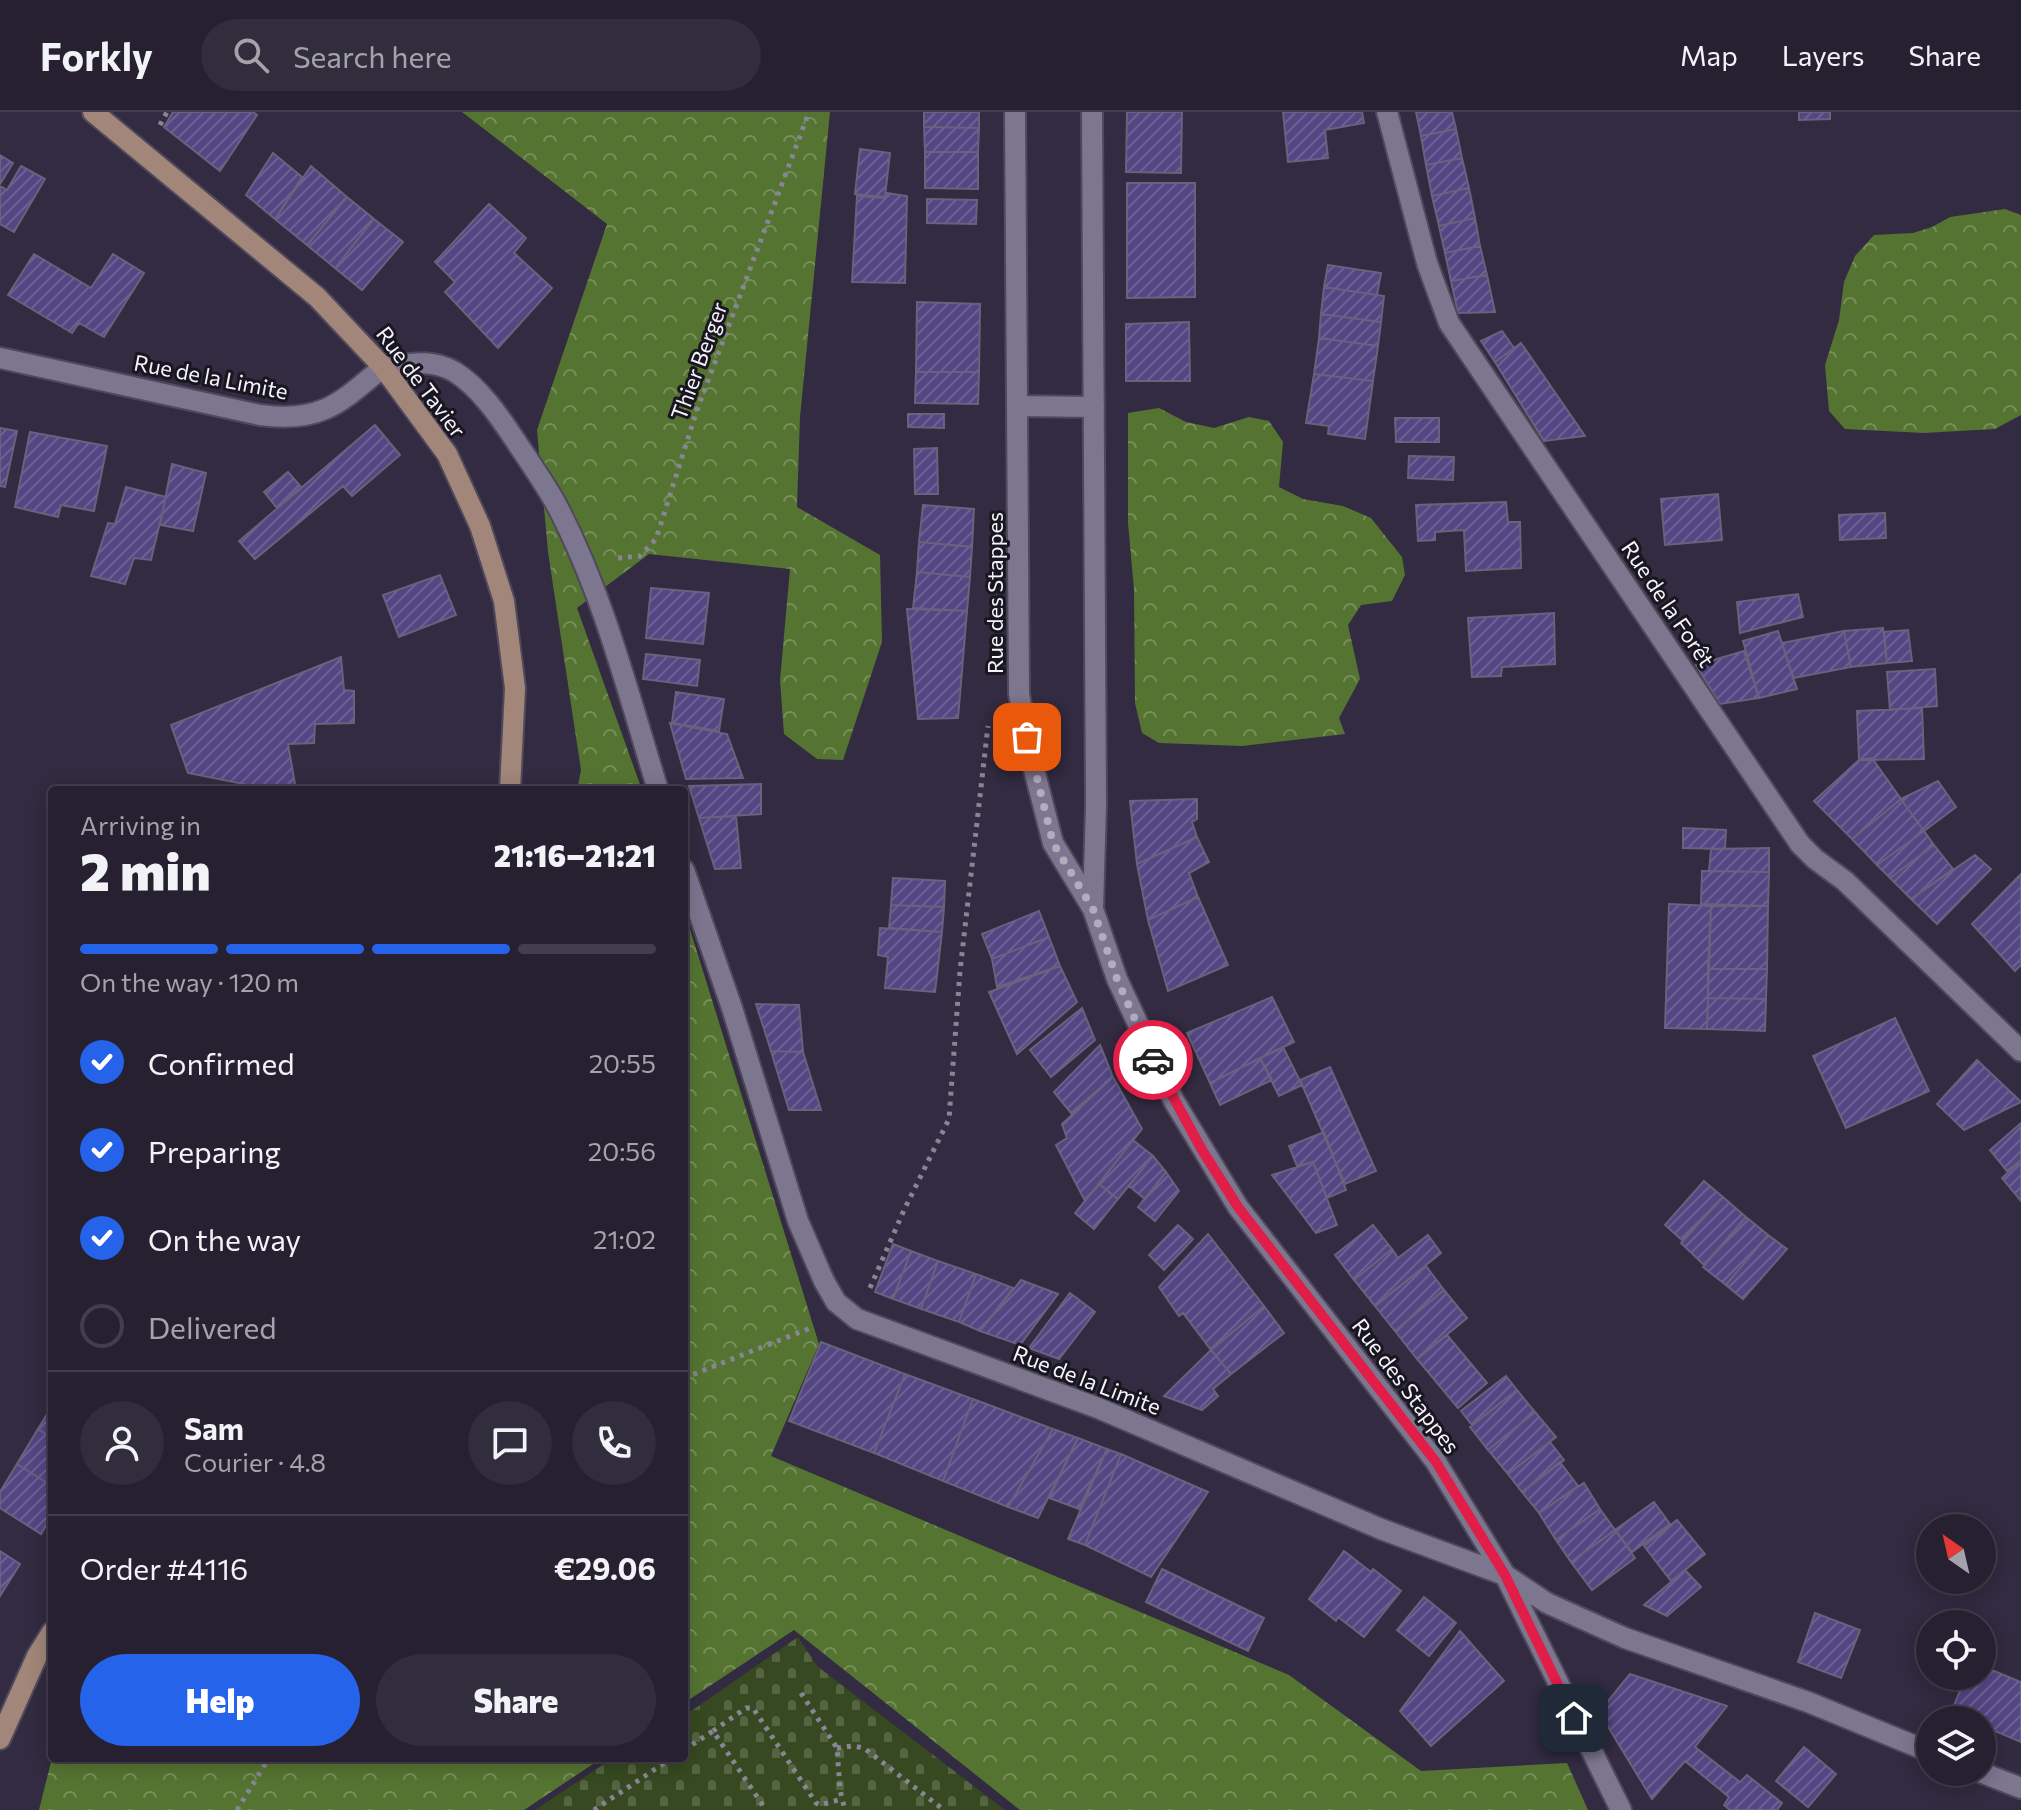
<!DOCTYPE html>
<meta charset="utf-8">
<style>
:root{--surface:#262031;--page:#322d3d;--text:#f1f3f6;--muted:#a4a3ab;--line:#423e4d;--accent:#2563eb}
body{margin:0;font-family:Commissioner,sans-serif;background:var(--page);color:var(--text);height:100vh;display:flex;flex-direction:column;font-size:30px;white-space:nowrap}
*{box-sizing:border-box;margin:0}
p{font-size:26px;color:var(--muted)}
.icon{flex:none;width:44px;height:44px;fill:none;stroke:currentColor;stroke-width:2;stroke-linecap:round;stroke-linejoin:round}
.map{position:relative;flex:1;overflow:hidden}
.details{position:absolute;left:48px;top:674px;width:640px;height:976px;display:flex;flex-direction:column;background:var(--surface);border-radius:8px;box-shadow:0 4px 20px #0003,0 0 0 2px var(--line)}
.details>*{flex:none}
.needle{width:52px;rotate:326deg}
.controls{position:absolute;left:1916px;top:1402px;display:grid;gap:16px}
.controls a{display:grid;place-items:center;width:80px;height:80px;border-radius:50%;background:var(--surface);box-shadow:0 4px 20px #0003,0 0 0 2px var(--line);font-size:40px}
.pin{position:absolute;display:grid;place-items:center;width:68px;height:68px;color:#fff;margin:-34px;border-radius:16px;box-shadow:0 4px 12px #0006}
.courier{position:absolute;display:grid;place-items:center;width:80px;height:80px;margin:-40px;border:6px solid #e11d48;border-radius:50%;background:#fff;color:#222;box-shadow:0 2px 10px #0007}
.summary em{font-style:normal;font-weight:800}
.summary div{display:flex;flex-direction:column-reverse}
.summary{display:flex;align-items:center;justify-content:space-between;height:136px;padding:0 32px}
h1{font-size:52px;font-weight:800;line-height:60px}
.bar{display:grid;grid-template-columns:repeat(4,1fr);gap:12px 8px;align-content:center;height:96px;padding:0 32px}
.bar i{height:10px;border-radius:6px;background:var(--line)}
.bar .current{background:var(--accent)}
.bar p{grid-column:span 4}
.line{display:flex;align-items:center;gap:20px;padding:0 32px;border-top:2px solid var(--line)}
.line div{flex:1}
.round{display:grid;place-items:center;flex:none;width:84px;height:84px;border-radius:42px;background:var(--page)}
ol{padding:0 32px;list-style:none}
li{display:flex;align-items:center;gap:24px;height:88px}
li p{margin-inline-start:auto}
li .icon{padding:8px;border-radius:50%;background:var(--accent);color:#fff;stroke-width:4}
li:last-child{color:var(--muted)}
li i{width:44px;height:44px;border:4px solid var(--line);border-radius:50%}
.cta{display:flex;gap:16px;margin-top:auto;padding:16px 32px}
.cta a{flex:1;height:92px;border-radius:48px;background:var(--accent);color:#fff;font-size:32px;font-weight:800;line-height:92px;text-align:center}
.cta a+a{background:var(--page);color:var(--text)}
header{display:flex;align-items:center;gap:48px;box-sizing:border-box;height:112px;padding:0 40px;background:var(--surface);border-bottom:2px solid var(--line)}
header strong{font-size:38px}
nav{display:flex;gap:44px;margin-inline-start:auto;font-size:28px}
.search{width:560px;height:72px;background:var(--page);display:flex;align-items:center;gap:20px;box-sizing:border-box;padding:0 28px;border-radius:44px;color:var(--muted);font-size:30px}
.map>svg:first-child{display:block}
.forest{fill:url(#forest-crowns)}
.cemetery{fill:url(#cemetery-stones)}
.building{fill:url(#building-hatch);stroke:#67637c;stroke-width:2}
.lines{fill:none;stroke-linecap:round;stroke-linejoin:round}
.lane-casing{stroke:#4f495b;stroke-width:24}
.street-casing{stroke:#4f495b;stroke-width:24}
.secondary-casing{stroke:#4f495b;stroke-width:24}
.path{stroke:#8a8596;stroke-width:5;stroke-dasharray:4 6;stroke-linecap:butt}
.lane{stroke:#7d768f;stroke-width:20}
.street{stroke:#7d768f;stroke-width:20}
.secondary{stroke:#a18679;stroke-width:20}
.done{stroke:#b1adbc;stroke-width:8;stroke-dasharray:0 14.4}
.route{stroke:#e11d48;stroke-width:10}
.labels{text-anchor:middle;stroke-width:6;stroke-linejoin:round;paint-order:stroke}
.street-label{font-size:22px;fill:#f6f3fe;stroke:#18161f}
</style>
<header>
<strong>Forkly</strong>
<div class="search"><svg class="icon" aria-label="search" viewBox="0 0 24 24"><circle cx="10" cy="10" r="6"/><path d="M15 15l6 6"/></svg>Search here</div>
<nav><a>Map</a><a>Layers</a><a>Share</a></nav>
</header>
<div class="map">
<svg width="2021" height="1698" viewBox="0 0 2021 1698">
<defs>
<pattern id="forest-crowns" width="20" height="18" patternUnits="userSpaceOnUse" patternTransform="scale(2)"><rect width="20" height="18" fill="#557431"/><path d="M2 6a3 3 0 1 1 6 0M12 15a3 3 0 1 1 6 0" fill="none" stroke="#768f5a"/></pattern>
<pattern id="cemetery-stones" width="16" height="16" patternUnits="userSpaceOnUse" patternTransform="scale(2)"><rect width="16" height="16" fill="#364920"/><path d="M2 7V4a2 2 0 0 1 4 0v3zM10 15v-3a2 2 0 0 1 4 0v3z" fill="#546441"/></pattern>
<pattern id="building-hatch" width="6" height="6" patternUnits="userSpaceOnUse" patternTransform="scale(2)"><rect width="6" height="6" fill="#544583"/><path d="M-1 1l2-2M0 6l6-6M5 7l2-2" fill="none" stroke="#6d6096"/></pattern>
</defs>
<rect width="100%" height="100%" fill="#322b41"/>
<path class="forest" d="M462,0H830L800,305L797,395L880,443L882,530L843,648L817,647L784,622L780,568L790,457L649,442L577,496L642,678H577L581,658L548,440L537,318L607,112Z
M2005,97L2021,103V303L1995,317L1924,321L1845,317L1829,299L1825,253L1839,208L1844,170L1855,144L1874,123L1913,121L1932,115L1950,105Z
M1159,296L1186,310L1214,316L1249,305L1269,309L1283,330L1279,375L1303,387L1343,394L1371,406L1402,445L1405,463L1392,489L1361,493L1348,513L1360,567L1339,606L1345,622L1242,634L1159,631L1142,621L1135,591L1134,477L1128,411V301Z
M684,798L819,1232L771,1344L1289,1563L1421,1659L1567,1651L1588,1698H1020L794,1518L684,1591Z
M52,1646H602L524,1698H39Z"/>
<path class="cemetery" d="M798,1525L817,1554L1005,1698H535L613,1646H684V1604Z"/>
<path class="building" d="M173,0H253L257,3L220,59L164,15Z
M924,0H979V16L924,15Z
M1127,0H1182L1181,61L1126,60Z
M1283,0H1362L1364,11L1325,18L1328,46L1288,50Z
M1416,0H1452L1456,17L1421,24Z
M1799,0H1830V7L1799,8Z
M924,15L979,16L978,40H925Z
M1456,17L1462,46L1426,53L1421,24Z
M860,37L890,41L885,85L855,82Z
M925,40H978V77L925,76Z
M273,41L302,65L275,107L246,83Z
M0,43L13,51L0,72Z
M1462,46L1469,76L1432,84L1426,53Z
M21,54L45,67L14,120L0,112V74L7,78Z
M311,54L347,85L307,133L275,107Z
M1127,71H1195V185L1127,186Z
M1469,76L1475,106L1439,114L1432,84Z
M887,81L907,84L905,171L852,170L857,84L886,86Z
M347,85L374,107L335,156L307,133Z
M927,87L977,88L976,112L927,111Z
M489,92L526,126L514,141L552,176L498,236L445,180L455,170L435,150Z
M1475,106L1480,134L1445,141L1439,114Z
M374,107L403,130L362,178L335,156Z
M1480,134L1487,163L1451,169L1445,141Z
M34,142L91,176L113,142L144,161L104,225L79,211L72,221L8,183Z
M1328,153L1381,161L1377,183L1324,175Z
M1487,163L1495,200L1458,201L1451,169Z
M1324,175L1384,184L1381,210L1321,202Z
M917,190L980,192L979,260H916Z
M1321,202L1381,210L1378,234L1319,226Z
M1189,210L1190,269H1126V212Z
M1502,219L1514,236L1495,250L1481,229Z
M1319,226L1378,234L1373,269L1314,262Z
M1521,231L1585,324L1544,329L1495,250Z
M916,260H979L978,292L915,291Z
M1314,262L1373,269L1365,327L1328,322L1329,314L1306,311Z
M908,302H944V316L908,315Z
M1395,306H1439V330H1396Z
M375,313L400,343L352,384L343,374L255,447L239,429Z
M0,316L17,319L5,375L0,374Z
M30,320L107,334L94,399L61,393L58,405L15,395Z
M937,336L938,382H915L914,337Z
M1409,344L1454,345L1453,368L1408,366Z
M172,352L206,361L193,419L160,413Z
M288,360L301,375L277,396L264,380Z
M126,375L166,385L151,448L134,446L125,472L91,464L108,411L115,412Z
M1718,382L1722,428L1665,433L1661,387Z
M1506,390L1508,410H1520L1521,456L1466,459L1464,418L1435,420V428L1418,429L1416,393Z
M923,393L974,397L972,435L919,430Z
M1885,401L1886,426L1840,428L1839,403Z
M919,430L972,435L970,465L917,460Z
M917,460L970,465L967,499L913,496Z
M440,463L456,503L399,525L383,483Z
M651,476L709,481L703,532L646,526Z
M1798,482L1803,505L1740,521L1737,490Z
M907,497L967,499L958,606L918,607Z
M1554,501L1555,552L1502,555L1501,564L1472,565L1468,506Z
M1883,516L1887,551L1851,555L1844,519Z
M1908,518L1912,549L1887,551L1884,520Z
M1778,519L1797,577L1759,586L1743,529Z
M1844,519L1851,555L1793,566L1782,531Z
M1744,539L1759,586L1720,592L1696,553Z
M646,542L700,548L697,574L643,567Z
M341,545L344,578L354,579V611L315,612L314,631L288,632L296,678H274L188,661L171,613Z
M1935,557L1937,594L1890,598L1887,560Z
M676,580L724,587L719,619L672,611Z
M1922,596L1924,647L1859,648L1857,599Z
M670,611L727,622L743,666L686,667Z
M1872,646L1901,687L1852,727L1814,689L1859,648Z
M1938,669L1956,695L1924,719L1901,687Z
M761,672V702L699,706L689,674Z
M1197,687V707L1192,710L1197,725L1137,752L1130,689Z
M1901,687L1924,719L1877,753L1852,727Z
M736,704L741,756L715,757L699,706Z
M1683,716L1726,718L1725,737L1683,736Z
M1924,719L1934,733L1890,766L1877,753Z
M1197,725L1209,750L1189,761L1198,785L1148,808L1137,752Z
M1934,733L1953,757L1911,787L1890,766Z
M1769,736V760L1709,759L1711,737Z
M1975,743L1991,757L1937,812L1911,787Z
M1702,759L1769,760L1768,794L1701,792Z
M2021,762V853L2015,859L1972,812Z
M893,766L945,769L944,795L891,793Z
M1198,785L1228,853L1168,879L1148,808Z
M1669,792L1711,794L1707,917L1665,916Z
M891,793L944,795L942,820L889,816Z
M1711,794H1768L1767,857H1708Z
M1039,799L1049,825L992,847L982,822Z
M880,816L942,820L935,880L885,876L888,845L878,843Z
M1049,825L1060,854L997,875L992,847Z
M1060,854L1077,890L1017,942L989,880Z
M1708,857H1767L1766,887L1708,886Z
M1272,885L1294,930L1210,971L1187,921Z
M1708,886L1766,887L1765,919L1707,917Z
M756,892L799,893L803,940L771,939Z
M1082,896L1095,928L1051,965L1030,938Z
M1895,906L1929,979L1846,1016L1813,944Z
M1100,933L1113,965L1071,1001L1054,980Z
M1283,935L1302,973L1279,984L1260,946Z
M771,939L803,940L821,998H789Z
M1260,946L1272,968L1220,993L1210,971Z
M1977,948L2021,990L1964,1018L1937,992Z
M1330,955L1376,1059L1345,1072L1300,968Z
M1113,965L1142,1017L1085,1089L1056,1033L1067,1026L1062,1012Z
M2021,1011V1048L2007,1059L1990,1038Z
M1324,1020L1346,1078L1327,1086L1313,1050L1297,1054L1289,1034Z
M1133,1028L1153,1044L1118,1087L1099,1072Z
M1153,1044L1166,1060L1145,1087L1129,1074Z
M2021,1048V1089L2002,1066Z
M1313,1050L1337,1113L1316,1121L1272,1063Z
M1166,1060L1179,1079L1155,1109L1138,1095Z
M1704,1069L1723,1085L1682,1128L1665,1113Z
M1099,1072L1118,1087L1094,1117L1075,1101Z
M1723,1085L1746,1105L1704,1153L1681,1131Z
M1746,1105L1768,1123L1726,1173L1703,1155Z
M1178,1113L1193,1127L1164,1158L1149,1143Z
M1373,1113L1392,1137L1354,1168L1335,1143Z
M1208,1122L1264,1194L1211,1238L1183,1201L1179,1204L1159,1175Z
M1428,1123L1441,1141L1375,1194L1354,1168L1392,1137L1398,1146Z
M1768,1123L1787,1137L1743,1187L1726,1173Z
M893,1132L911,1139L893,1187L875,1180Z
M911,1139L938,1149L921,1197L893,1187Z
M938,1149L976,1162L959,1210L921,1197Z
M1426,1154L1444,1178L1395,1219L1375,1194Z
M976,1162L1013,1176L980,1219L959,1210Z
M1021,1168L1058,1182L1020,1233L980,1219Z
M1444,1178L1467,1206L1417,1247L1395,1219Z
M1070,1181L1095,1200L1059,1247L1029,1236Z
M1264,1194L1284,1221L1231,1262L1211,1238Z
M1447,1223L1487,1271L1458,1296L1417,1247Z
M821,1230L905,1262L874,1341L789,1309Z
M1211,1238L1231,1262L1213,1277L1218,1284L1202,1298L1164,1284Z
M905,1262L973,1287L943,1369L874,1341Z
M1506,1264L1517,1278L1472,1313L1461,1299Z
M1517,1278L1535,1300L1488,1338L1470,1315Z
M973,1287L1053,1317L1008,1395L943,1369Z
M52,1294V1326L38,1317Z
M1535,1300L1556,1325L1508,1362L1488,1338Z
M38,1317L52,1326V1374L17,1352Z
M1053,1317L1078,1326L1038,1406L1008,1395Z
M1078,1326L1107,1337L1079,1397L1049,1386Z
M1550,1330L1564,1348L1522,1380L1508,1362Z
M1107,1337L1121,1342L1085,1433L1068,1427Z
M1121,1342L1208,1380L1151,1465L1085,1433Z
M1560,1350L1578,1374L1539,1401L1522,1380Z
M17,1352L52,1374V1403L41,1422L0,1396V1380Z
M1584,1371L1600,1397L1556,1428L1539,1401Z
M1654,1390L1670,1412L1632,1440L1615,1418Z
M1600,1397L1615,1418L1571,1450L1556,1428Z
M1677,1408L1705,1442L1671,1469L1644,1434Z
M1615,1418L1635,1446L1592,1478L1571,1450Z
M0,1439L20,1452L0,1484Z
M1344,1439L1371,1460L1373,1457L1401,1479L1364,1525L1338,1505L1336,1509L1309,1487Z
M1162,1457L1264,1506L1248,1539L1146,1490Z
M1685,1458L1701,1475L1667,1504L1644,1493Z
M1424,1485L1456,1511L1429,1544L1397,1518Z
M1815,1501L1860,1518L1841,1566L1798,1550Z
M1460,1519L1504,1569L1431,1634L1400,1599Z
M1982,1554L2021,1570V1630L1988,1616L1986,1623L1982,1621V1608H1948L1966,1564H1982Z
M1630,1562L1727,1594L1695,1635L1740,1670L1747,1663L1782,1691L1777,1698H1730L1724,1693L1729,1685L1685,1649L1652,1687L1599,1600Z
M1804,1635L1836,1662L1808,1695L1776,1669Z"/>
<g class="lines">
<g class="lane-casing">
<path id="lane" d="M1387,0L1427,151L1449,211L1800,732
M383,255C408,252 432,246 455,260C480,276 499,304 515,328C529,349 543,369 555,390C603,480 628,581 658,678
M684,758L732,896L798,1109L824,1169L836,1190L857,1207"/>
</g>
<g class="street-casing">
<path id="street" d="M1015,0L1019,582L1031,646L1053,731L1093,797L1117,867L1174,989L1238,1095L1436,1350L1505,1463L1547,1491L1625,1526L1808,1590L1930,1640
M1092,0L1096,693L1093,797
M0,246L260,303C321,311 339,292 383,255
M1018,294L1094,295
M1800,732L1815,747L1845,769L2021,939
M857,1207L1098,1296L1381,1417L1505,1463L1621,1698
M1980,1660L2021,1676"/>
</g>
<g class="secondary-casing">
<path id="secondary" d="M93,0L317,185L383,255L447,342L480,414L504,489L515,576L510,678
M0,1627L37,1544L52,1520"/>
</g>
<path class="path" d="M160,13L167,0
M618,446L640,444L656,427L697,298L809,0
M870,1176L904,1098L949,1007L960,859L988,614
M684,1266L813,1215
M801,1581L837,1636L840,1678L845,1698
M713,1619L746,1596H753L816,1691L820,1693L842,1687
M837,1636L853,1634L864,1636L944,1698
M684,1638L713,1619L766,1698
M237,1698L269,1646
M594,1698L672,1646"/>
<use href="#lane" class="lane"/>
<use href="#street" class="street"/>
<use href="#secondary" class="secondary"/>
</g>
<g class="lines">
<path class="done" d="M1027,625L1053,731L1093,797L1117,867L1153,948"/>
<path class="route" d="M1153,948L1202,1038L1238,1095L1436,1350L1505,1463L1574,1606"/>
</g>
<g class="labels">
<g class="street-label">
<text transform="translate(699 249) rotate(-70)" y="8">Thier Berger</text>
<text transform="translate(211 265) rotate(11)" y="8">Rue de la Limite</text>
<text transform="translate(421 270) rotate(53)" y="8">Rue de Tavier</text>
<text transform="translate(995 481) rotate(-90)" y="8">Rue des Stappes</text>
<text transform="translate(1668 492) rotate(56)" y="8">Rue de la Forêt</text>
<text transform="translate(1087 1268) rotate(21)" y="8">Rue de la Limite</text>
<text transform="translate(1406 1274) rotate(53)" y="8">Rue des Stappes</text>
</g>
</g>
</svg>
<div class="controls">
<a><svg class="needle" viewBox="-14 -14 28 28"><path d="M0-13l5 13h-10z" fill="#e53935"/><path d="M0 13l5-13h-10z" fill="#a4a3ab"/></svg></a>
<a><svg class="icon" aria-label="locate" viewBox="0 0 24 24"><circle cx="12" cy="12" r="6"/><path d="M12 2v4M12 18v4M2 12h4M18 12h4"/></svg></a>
<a><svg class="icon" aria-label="layers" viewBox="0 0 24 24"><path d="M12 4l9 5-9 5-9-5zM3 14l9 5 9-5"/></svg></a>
</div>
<div class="pin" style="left:1027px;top:625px;background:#ea580c"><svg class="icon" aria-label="bag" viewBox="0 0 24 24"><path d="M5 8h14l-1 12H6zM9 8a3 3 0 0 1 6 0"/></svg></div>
<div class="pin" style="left:1574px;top:1606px;background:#1f2937"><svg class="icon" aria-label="home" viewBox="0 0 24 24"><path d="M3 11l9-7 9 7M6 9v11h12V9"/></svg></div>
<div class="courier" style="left:1153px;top:948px"><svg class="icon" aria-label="car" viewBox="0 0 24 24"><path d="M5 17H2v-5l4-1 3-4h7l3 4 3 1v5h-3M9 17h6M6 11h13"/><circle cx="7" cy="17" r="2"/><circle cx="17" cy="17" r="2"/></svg></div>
<section class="details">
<div class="summary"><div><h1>2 min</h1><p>Arriving in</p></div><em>21:16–21:21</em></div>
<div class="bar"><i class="current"></i><i class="current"></i><i class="current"></i><i></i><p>On the way · 120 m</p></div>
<ol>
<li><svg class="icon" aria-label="check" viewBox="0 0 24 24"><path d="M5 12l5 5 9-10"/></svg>Confirmed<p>20:55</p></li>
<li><svg class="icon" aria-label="check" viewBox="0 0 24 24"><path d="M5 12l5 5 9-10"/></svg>Preparing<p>20:56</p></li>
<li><svg class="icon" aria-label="check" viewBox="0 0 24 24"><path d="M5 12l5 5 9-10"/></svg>On the way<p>21:02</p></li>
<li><i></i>Delivered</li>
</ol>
<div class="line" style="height:144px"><a class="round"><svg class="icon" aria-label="person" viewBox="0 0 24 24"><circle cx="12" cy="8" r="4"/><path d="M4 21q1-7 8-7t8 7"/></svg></a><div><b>Sam</b><p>Courier · 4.8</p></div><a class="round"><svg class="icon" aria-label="chat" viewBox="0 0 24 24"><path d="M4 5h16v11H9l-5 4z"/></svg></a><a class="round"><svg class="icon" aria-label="phone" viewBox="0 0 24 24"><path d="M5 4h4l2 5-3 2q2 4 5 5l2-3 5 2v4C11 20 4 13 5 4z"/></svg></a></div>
<div class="line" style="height:104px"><div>Order #4116</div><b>€29.06</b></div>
<div class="cta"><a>Help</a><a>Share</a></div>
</section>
</div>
